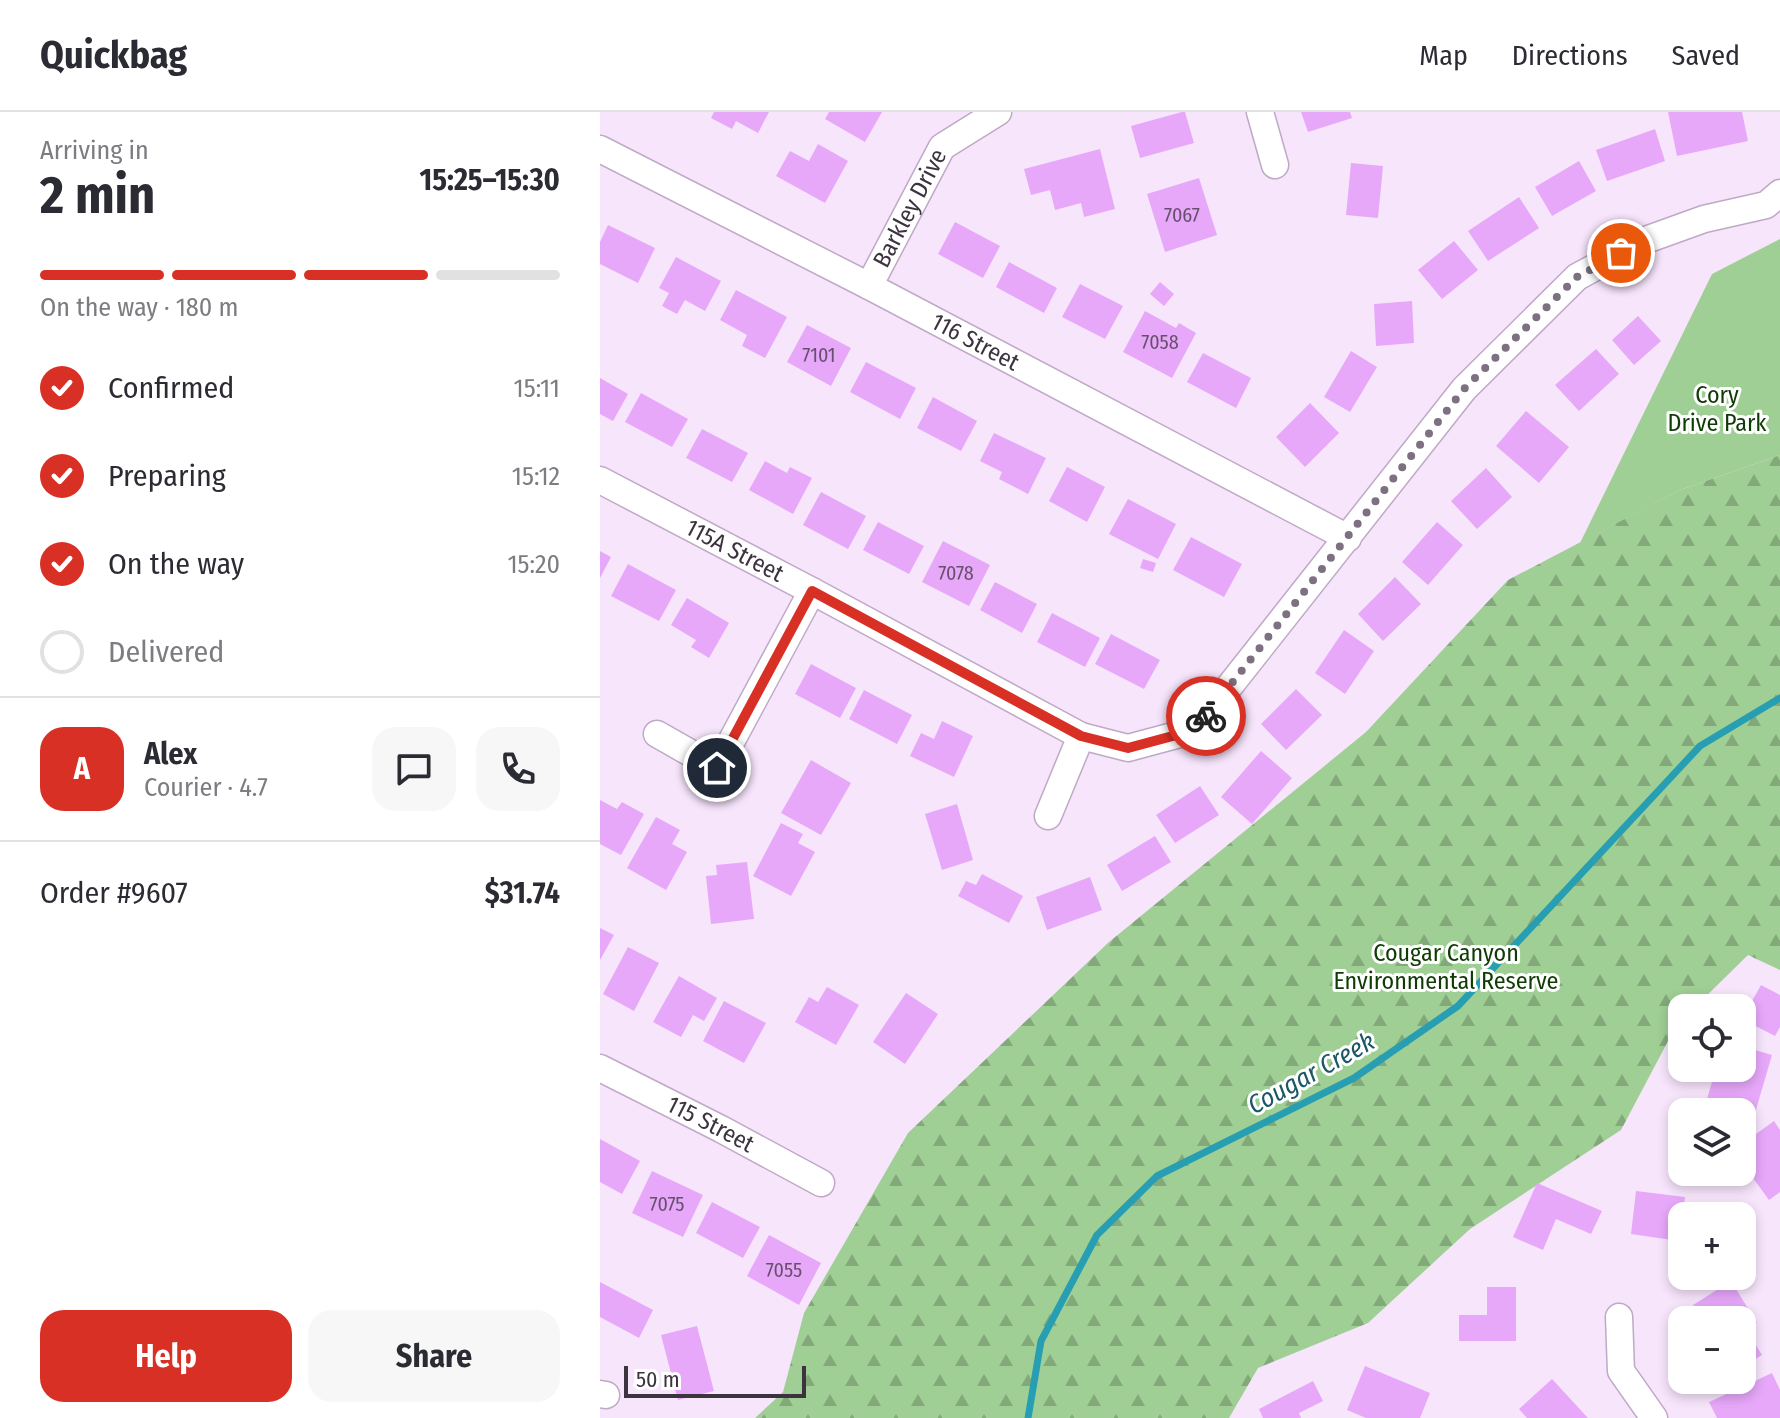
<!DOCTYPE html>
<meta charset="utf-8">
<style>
:root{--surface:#fff;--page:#f7f7f7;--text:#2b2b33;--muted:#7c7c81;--line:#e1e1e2;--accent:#d93025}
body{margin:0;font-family:"Fira Sans Condensed",sans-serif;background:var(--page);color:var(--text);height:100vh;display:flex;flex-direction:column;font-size:30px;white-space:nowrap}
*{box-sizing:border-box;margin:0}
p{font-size:26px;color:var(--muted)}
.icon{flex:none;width:44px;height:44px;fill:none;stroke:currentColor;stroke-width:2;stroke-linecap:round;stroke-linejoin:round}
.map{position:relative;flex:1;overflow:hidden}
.sheet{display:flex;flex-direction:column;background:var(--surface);width:600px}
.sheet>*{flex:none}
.controls{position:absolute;left:1068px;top:882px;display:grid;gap:16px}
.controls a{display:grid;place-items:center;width:88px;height:88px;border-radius:16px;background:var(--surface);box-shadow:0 4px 12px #0003;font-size:40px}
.scale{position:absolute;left:24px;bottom:20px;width:182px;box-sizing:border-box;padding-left:8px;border:4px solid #3c333f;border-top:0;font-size:22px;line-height:28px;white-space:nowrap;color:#3c333f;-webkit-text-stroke:6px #fff;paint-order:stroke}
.pin{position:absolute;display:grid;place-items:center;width:68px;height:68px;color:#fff;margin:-34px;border:4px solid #fff;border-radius:50%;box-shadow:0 2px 8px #0007}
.courier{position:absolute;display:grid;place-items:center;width:80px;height:80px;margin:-40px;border:6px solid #d93025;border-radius:50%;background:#fff;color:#222;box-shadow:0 2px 10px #0007}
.summary em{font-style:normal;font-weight:700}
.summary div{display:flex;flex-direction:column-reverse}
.summary{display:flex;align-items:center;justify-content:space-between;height:136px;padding:0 40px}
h1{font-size:52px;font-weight:700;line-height:60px}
.bar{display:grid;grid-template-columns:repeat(4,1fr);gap:12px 8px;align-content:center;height:96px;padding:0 40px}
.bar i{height:10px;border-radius:6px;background:var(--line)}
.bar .on{background:var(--accent)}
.bar p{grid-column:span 4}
.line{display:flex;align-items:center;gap:20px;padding:0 40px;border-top:2px solid var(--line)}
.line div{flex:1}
.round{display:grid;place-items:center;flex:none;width:84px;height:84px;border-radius:24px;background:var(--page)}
ol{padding:0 40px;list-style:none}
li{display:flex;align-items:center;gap:24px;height:88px}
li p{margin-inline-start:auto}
li .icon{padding:8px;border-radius:50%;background:var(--accent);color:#fff;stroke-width:4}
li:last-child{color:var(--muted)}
li i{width:44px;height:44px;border:4px solid var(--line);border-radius:50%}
.primary-button{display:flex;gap:16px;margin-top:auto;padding:16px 40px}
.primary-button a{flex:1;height:92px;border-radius:24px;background:var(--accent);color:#fff;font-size:32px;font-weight:700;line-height:92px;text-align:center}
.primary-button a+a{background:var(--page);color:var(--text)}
header{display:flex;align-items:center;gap:48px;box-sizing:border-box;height:112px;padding:0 40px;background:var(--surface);border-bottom:2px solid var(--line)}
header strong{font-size:38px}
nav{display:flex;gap:44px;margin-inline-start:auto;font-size:28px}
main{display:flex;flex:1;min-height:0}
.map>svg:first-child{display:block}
.green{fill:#9fcf95}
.forest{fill:url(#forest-firs)}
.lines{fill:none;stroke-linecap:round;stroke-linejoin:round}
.stream{stroke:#289eb3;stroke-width:7}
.building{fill:#e7a8fa}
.minor-casing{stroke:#bfa9c6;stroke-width:29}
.minor{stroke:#fff;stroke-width:26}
.done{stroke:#7d7181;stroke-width:8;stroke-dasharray:0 14.4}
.route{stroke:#d93025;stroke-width:10}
.labels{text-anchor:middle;stroke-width:6;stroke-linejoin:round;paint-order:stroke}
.number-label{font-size:20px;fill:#67506e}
.street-label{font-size:24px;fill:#3c333f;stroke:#fff}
.park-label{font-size:24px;fill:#0f3b04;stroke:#fff}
.water-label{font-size:26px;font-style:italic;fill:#1b5865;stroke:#fff}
</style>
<header>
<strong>Quickbag</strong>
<nav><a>Map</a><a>Directions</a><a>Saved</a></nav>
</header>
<main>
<section class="sheet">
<div class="summary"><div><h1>2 min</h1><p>Arriving in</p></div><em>15:25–15:30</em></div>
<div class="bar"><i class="on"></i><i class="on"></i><i class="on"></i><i></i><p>On the way · 180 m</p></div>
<ol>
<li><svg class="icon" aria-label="check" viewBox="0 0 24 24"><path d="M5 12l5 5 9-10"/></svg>Confirmed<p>15:11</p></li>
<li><svg class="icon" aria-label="check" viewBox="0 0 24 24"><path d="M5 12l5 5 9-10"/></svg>Preparing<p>15:12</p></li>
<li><svg class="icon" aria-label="check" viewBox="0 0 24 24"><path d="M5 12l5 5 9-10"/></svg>On the way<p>15:20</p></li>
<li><i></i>Delivered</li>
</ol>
<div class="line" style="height:144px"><b class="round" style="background:var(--accent);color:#fff">A</b><div><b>Alex</b><p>Courier · 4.7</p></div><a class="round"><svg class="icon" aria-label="chat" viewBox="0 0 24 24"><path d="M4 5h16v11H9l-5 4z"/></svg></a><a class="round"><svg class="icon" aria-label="phone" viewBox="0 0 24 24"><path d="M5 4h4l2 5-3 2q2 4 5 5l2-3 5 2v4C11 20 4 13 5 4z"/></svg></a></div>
<div class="line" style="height:104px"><div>Order #9607</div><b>$31.74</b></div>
<div class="primary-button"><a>Help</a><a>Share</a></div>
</section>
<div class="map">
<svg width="1180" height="1306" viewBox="0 0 1180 1306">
<defs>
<pattern id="forest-firs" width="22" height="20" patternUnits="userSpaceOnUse" patternTransform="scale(2)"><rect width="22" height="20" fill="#9fcf95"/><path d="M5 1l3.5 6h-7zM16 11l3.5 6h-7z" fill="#83a97b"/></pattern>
</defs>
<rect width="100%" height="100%" fill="#f7e5fc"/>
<path class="green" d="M1180,127V343L1080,378L980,431L1112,162Z"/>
<path class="forest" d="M1180,343V858L1148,843L1094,896H1082V908L1076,914L1021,1018L870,1117L768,1211L658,1256L629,1306H155L183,1280L204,1201L308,1021L509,830L766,620L908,468L1080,378Z"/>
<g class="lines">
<path class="stream" d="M428,1306L441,1229L497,1123L557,1064L754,966L858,894L1100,634L1180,586"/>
</g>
<path class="building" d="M114,0H169L158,21L136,9L132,17L111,6Z
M229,0H282L265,30L225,7Z
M582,0H585L594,31L540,46L531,14Z
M701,0H750L752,6L708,20Z
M1068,0H1142L1148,29L1077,44Z
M1055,17L1065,49L1007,69L996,38Z
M218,32L248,49L225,91L176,64L190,39L209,49Z
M500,37L515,97L484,105L481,91L455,98L450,78L431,83L424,57Z
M979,49L996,79L952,104L935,75Z
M751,51L783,54L778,106L746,103Z
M599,66L617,123L565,140L547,82Z
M919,85L939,116L888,149L868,119Z
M355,110L400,134L383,166L338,142Z
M8,113L55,136L38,171L0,152V130Z
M854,129L878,158L842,187L818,158Z
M76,145L121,169L105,199L85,188L77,202L62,194L69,181L59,176Z
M409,150L457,176L444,201L396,175Z
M560,170L574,182L564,194L550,182Z
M480,172L523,194L505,227L462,205Z
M136,178L187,205L165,246L142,234L147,223L120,208Z
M812,189L814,231L776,234L774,192Z
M545,199L576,216L579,211L596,221L572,266L523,240Z
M1038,204L1061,229L1034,253L1012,228Z
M207,213L251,236L231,274L187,250Z
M996,237L1019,262L979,299L955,273Z
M751,239L777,255L750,300L724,285Z
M603,241L651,266L636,296L587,270Z
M266,250L316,276L300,307L250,280Z
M0,266L28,282L13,309L0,302Z
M41,281L88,307L72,335L25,310Z
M333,285L377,309L361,339L317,316Z
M710,291L739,321L705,355L676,325Z
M926,299L969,335L939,371L896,334Z
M102,317L148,341L132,370L86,346Z
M394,321L446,346L428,382L399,367L402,360L380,349Z
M165,349L187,361L190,355L212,366L193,402L149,378Z
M467,355L505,375L487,410L449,389Z
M886,356L912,385L877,417L851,389Z
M221,380L266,404L248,437L203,413Z
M528,387L576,412L558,447L509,422Z
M278,410L324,434L309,462L263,438Z
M837,410L863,433L828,473L802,450Z
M591,425L642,452L624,485L573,458Z
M343,429L390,453L369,494L322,470Z
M0,439L11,445L0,466Z
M543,447L556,451L553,460L540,456Z
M28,452L76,478L59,509L11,484Z
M795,465L821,492L783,529L758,502Z
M395,470L437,492L422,521L380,498Z
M87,486L129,511L109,546L91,535L96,528L71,513Z
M452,501L500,526L485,555L437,530Z
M744,518L774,539L745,582L715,561Z
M511,522L560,548L544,577L495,552Z
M211,552L256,576L240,606L195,582Z
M696,577L722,603L686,638L661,612Z
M264,578L312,603L297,632L249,607Z
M342,609L373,624L354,665L310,644L321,621L334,627Z
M661,639L692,666L652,712L621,685Z
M211,648L251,671L221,723L181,701Z
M600,674L619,703L575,731L556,703Z
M0,688L17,697L22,690L44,702L21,743L0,732Z
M357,692L373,748L342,758L325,702Z
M56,705L80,718L72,732L87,740L66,778L27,756Z
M181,711L203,722L198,731L215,740L191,784L153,764Z
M555,724L571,750L522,779L507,753Z
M147,750L154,807L111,812L106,764L117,763L116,753Z
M382,762L423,784L409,811L358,784L366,769L376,773Z
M490,765L502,798L447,818L436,785Z
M0,816L14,823L0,848Z
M28,835L59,851L34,899L3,882Z
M79,864L117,886L104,909L93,903L81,925L53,910Z
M1161,873L1180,883V915L1175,924L1142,907Z
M227,875L259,893L236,933L195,910L209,885L218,890Z
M306,881L338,902L305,952L273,930Z
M124,889L166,911L144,951L103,929Z
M1142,934L1172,943L1155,1001L1107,987L1116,956H1142Z
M1174,1009L1180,1018V1080L1169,1088L1142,1051V1032Z
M0,1027L40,1049L22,1082L0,1070Z
M52,1059L103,1083L83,1125L32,1101Z
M937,1071L1002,1099L991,1122L956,1107L943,1138L913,1125Z
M1036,1079L1085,1085L1079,1129L1031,1122Z
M112,1090L160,1115L143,1146L96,1121Z
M169,1123L221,1151L199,1193L147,1164Z
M1131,1169L1157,1211L1146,1217L1162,1243L1146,1253L1142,1247V1208H1103L1093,1193Z
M0,1170L53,1198L39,1226L0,1205Z
M887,1175H916V1229H859V1203H887Z
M97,1214L114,1279L78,1288L61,1223Z
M765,1254L830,1281L820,1306H766L747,1298Z
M1172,1261L1180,1278V1306H1117L1109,1290Z
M952,1267L988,1306H927L919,1297Z
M713,1269L723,1289L699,1301L701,1306H663L659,1297Z"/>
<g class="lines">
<g class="minor-casing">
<g id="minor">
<path d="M660,0L675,53"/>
<path id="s1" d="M0,37L269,174L748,426"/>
<path id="s2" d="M269,174L342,35L398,0"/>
<path id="s3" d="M0,368L212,479L481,624L528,636L595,618L864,277L977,165L1043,129L1104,107L1166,93L1180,81"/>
<path d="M57,622L117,656L212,479"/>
<path d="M448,704L481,624"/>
<path id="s4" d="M0,956L121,1017L221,1071"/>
<path d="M1019,1205L1021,1259L1054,1306"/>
<path d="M0,1282L6,1283"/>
</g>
</g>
<use href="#minor" class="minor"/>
</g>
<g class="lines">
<path class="done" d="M606,604L864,277L977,165L1021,141"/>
<path class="route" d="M117,656L212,479L481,624L528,636L595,618L606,604"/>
</g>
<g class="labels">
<g class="number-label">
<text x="582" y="110">7067</text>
<text x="560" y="237">7058</text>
<text x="219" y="250">7101</text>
<text x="356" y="468">7078</text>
<text x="67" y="1099">7075</text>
<text x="184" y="1165">7055</text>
</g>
<g class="street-label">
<text dy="8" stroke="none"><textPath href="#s2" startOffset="88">Barkley Drive</textPath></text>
<text dy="8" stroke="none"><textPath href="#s1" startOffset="422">116 Street</textPath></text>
<text dy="8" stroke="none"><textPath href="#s3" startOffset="152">115A Street</textPath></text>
<text dy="8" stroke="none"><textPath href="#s4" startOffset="124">115 Street</textPath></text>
</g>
<g class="park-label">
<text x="1117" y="291">Cory<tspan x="1117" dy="28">Drive Park</tspan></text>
<text x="846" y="849">Cougar Canyon<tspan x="846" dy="28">Environmental Reserve</tspan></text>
</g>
<g class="water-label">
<text transform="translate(711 961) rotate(-29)" y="9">Cougar Creek</text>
</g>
</g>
</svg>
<div class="controls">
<a><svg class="icon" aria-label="locate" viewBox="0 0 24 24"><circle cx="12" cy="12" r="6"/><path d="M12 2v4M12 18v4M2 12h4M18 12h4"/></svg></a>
<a><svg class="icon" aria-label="layers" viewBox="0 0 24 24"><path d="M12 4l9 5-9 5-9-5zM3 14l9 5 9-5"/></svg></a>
<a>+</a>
<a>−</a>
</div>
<div class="scale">50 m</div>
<div class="pin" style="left:1021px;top:141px;background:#ea580c"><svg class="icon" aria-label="bag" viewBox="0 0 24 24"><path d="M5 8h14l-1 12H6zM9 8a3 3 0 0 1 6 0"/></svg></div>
<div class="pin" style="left:117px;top:656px;background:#1f2937"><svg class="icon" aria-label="home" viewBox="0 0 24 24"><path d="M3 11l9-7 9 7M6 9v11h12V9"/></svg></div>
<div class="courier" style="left:606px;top:604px"><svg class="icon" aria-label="bike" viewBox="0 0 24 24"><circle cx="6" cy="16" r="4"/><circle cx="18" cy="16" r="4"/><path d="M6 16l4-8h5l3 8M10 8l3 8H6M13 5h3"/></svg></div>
</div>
</main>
